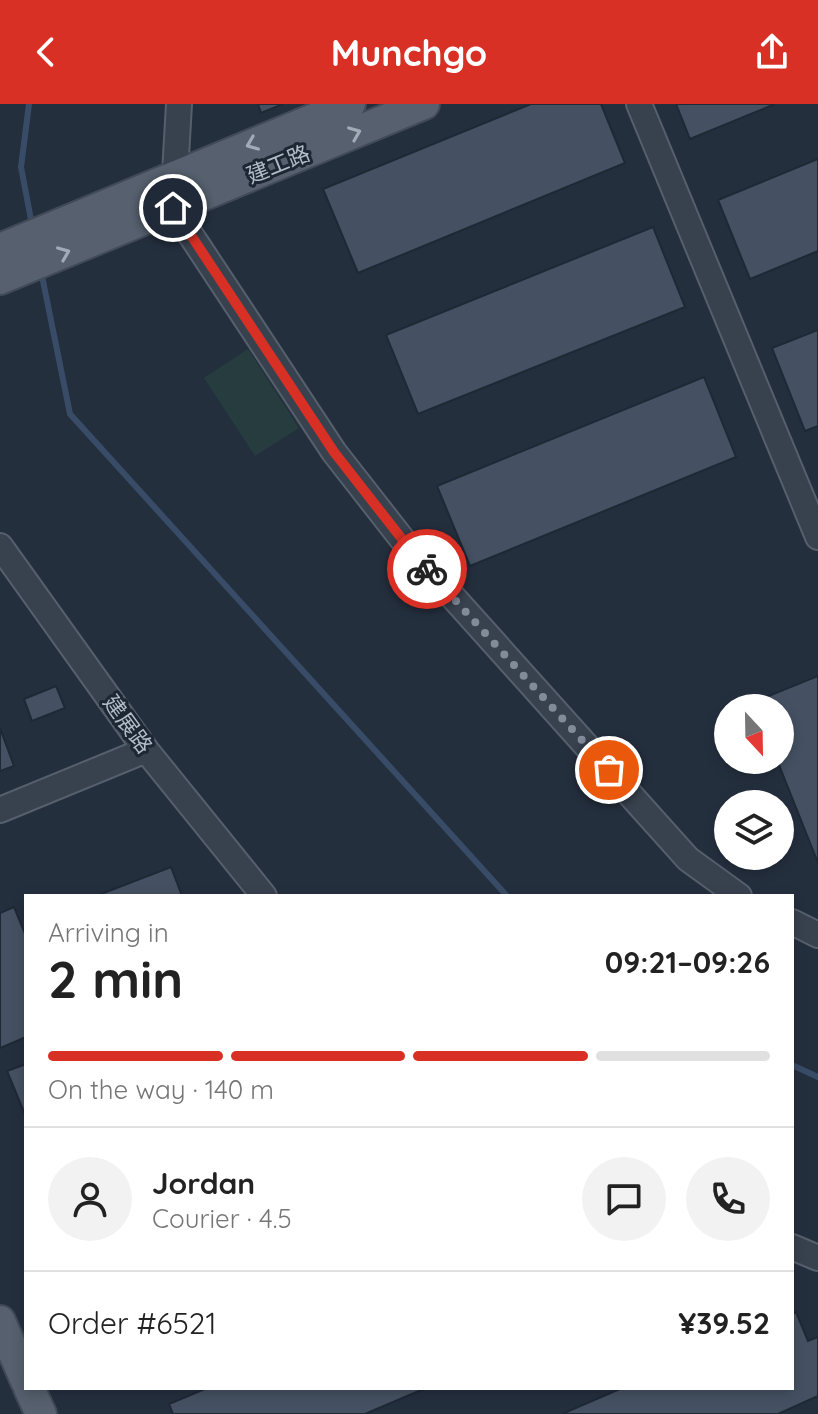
<!DOCTYPE html>
<meta charset="utf-8">
<style>
:root{--surface:#fff;--page:#f2f2f2;--text:#222;--muted:#767676;--line:#e0e0e0;--accent:#d93025}
body{margin:0;font-family:Quicksand,"Noto Sans SC",sans-serif;background:var(--page);color:var(--text);height:100vh;display:flex;flex-direction:column;font-size:30px;white-space:nowrap}
*{box-sizing:border-box;margin:0}
p{font-size:26px;color:var(--muted)}
.icon{flex:none;width:44px;height:44px;fill:none;stroke:currentColor;stroke-width:2;stroke-linecap:round;stroke-linejoin:round}
.map{position:relative;flex:1;overflow:hidden}
.side{position:absolute;left:24px;top:790px;width:770px;height:496px;display:flex;flex-direction:column;background:var(--surface);border-radius:0px;box-shadow:0 4px 12px #0003}
.side>*{flex:none}
.needle{width:52px;rotate:158deg}
.fabs{position:absolute;left:714px;top:590px;display:grid;gap:16px}
.fabs a{display:grid;place-items:center;width:80px;height:80px;border-radius:50%;background:var(--surface);box-shadow:0 4px 12px #0003;font-size:40px}
.pin{position:absolute;display:grid;place-items:center;width:68px;height:68px;color:#fff;margin:-34px;border:4px solid #fff;border-radius:50%;box-shadow:0 2px 8px #0007}
.courier{position:absolute;display:grid;place-items:center;width:80px;height:80px;margin:-40px;border:6px solid #d93025;border-radius:50%;background:#fff;color:#222;box-shadow:0 2px 10px #0007}
.summary em{font-style:normal;font-weight:700}
.summary div{display:flex;flex-direction:column-reverse}
.summary{display:flex;align-items:center;justify-content:space-between;height:136px;padding:0 24px}
h1{font-size:52px;font-weight:700;line-height:60px}
.bar{display:grid;grid-template-columns:repeat(4,1fr);gap:12px 8px;align-content:center;height:96px;padding:0 24px}
.bar i{height:10px;border-radius:6px;background:var(--line)}
.bar .on{background:var(--accent)}
.bar p{grid-column:span 4}
.line{display:flex;align-items:center;gap:20px;padding:0 24px;border-top:2px solid var(--line)}
.line div{flex:1}
.round{display:grid;place-items:center;flex:none;width:84px;height:84px;border-radius:42px;background:var(--page)}
header{display:flex;justify-content:space-between;align-items:center;height:104px;padding:0 24px;background:var(--accent);color:#fff;font-size:36px;font-weight:700}
.map>svg:first-child{display:block}
.green{fill:#263c3f}
.lines{fill:none;stroke-linecap:round;stroke-linejoin:round}
.stream{stroke:#394c67;stroke-width:6}
.building{fill:#455162;stroke:#1f2835;stroke-width:2}
.minor-casing{stroke:#565f6c;stroke-width:28}
.major-casing{stroke:#414a57;stroke-width:34}
.minor{stroke:#38414e;stroke-width:24}
.major{stroke:#56606e;stroke-width:30}
.oneway{stroke:#a1aab7}
.done{stroke:#828b98;stroke-width:8;stroke-dasharray:0 14.4}
.route{stroke:#d93025;stroke-width:10}
.labels{text-anchor:middle;stroke-width:6;stroke-linejoin:round;paint-order:stroke}
.street-label{font-size:22px;fill:#b4bcc9;stroke:#1d2633}
</style>
<header><svg class="icon" aria-label="back" viewBox="0 0 24 24"><path d="M15 5l-7 7 7 7"/></svg>Munchgo<svg class="icon" aria-label="share" viewBox="0 0 24 24"><path d="M12 15V3M7 8l5-5 5 5M5 13v7h14v-7"/></svg></header>
<div class="map">
<svg width="818" height="1310" viewBox="0 0 818 1310">
<rect width="100%" height="100%" fill="#242f3e"/>
<path class="green" d="M248,245L299,324L255,352L204,274Z"/>
<g class="lines">
<path class="stream" d="M29,0L21,63L32,121
M41,167L70,310L507,792
M792,961L818,973"/>
</g>
<path class="building" d="M258,0H283L261,9Z
M531,0H601L625,59L358,169L323,85Z
M676,0H775L690,35Z
M818,55V147L750,175L718,96Z
M653,123L685,203L418,310L386,231Z
M818,226V322L805,327L772,244Z
M704,273L736,353L470,462L437,382Z
M818,572V759L777,656H780V604H757L754,598Z
M56,582L65,604L32,617L24,595Z
M0,624L14,662L0,667Z
M171,763L182,792H102L101,790Z
M14,803L26,832V933L0,944V809Z
M26,960V1013L7,967Z
M796,1208L808,1237L818,1233V1292L778,1310H562L622,1284H792V1210Z
M207,1284H426L365,1310H173L169,1300Z"/>
<g class="lines">
<g class="minor-casing">
<path id="minor" d="M179,0L173,104L334,348L409,444L688,755L739,792
M639,0L818,433
M0,442L146,646L264,792
M0,706L146,646
M792,818L818,831
M792,1143L818,1154"/>
</g>
<g class="major-casing">
<path id="major" d="M0,145L350,0
M0,175L424,0
M0,1217L26,1277
M29,1284L41,1310"/>
</g>
<use href="#minor" class="minor"/>
<use href="#major" class="major"/>
</g>
<defs><path id="oneway-chevron" d="M-2-3.5L2.5 0L-2 3.5" fill="none" stroke-width="1.6" stroke-linecap="round" stroke-linejoin="round" transform="scale(2)"/></defs>
<g class="oneway">
<use href="#oneway-chevron" transform="translate(355 29) rotate(-22)"/>
<use href="#oneway-chevron" transform="translate(252 40) rotate(158)"/>
<use href="#oneway-chevron" transform="translate(64 149) rotate(-22)"/>
</g>
<g class="lines">
<path class="done" d="M427,465L609,666"/>
<path class="route" d="M173,104L334,348L409,444L427,465"/>
</g>
<g class="labels">
<g class="street-label">
<text transform="translate(278 60) rotate(-22)" y="8">建工路</text>
<text transform="translate(128 620) rotate(54)" y="8">建展路</text>
</g>
</g>
</svg>
<div class="fabs">
<a><svg class="needle" viewBox="-14 -14 28 28"><path d="M0-13l5 13h-10z" fill="#e53935"/><path d="M0 13l5-13h-10z" fill="#767676"/></svg></a>
<a><svg class="icon" aria-label="layers" viewBox="0 0 24 24"><path d="M12 4l9 5-9 5-9-5zM3 14l9 5 9-5"/></svg></a>
</div>
<div class="pin" style="left:609px;top:666px;background:#ea580c"><svg class="icon" aria-label="bag" viewBox="0 0 24 24"><path d="M5 8h14l-1 12H6zM9 8a3 3 0 0 1 6 0"/></svg></div>
<div class="pin" style="left:173px;top:104px;background:#1f2937"><svg class="icon" aria-label="home" viewBox="0 0 24 24"><path d="M3 11l9-7 9 7M6 9v11h12V9"/></svg></div>
<div class="courier" style="left:427px;top:465px"><svg class="icon" aria-label="bike" viewBox="0 0 24 24"><circle cx="6" cy="16" r="4"/><circle cx="18" cy="16" r="4"/><path d="M6 16l4-8h5l3 8M10 8l3 8H6M13 5h3"/></svg></div>
<section class="side">
<div class="summary"><div><h1>2 min</h1><p>Arriving in</p></div><em>09:21–09:26</em></div>
<div class="bar"><i class="on"></i><i class="on"></i><i class="on"></i><i></i><p>On the way · 140 m</p></div>
<div class="line" style="height:144px"><a class="round"><svg class="icon" aria-label="person" viewBox="0 0 24 24"><circle cx="12" cy="8" r="4"/><path d="M4 21q1-7 8-7t8 7"/></svg></a><div><b>Jordan</b><p>Courier · 4.5</p></div><a class="round"><svg class="icon" aria-label="chat" viewBox="0 0 24 24"><path d="M4 5h16v11H9l-5 4z"/></svg></a><a class="round"><svg class="icon" aria-label="phone" viewBox="0 0 24 24"><path d="M5 4h4l2 5-3 2q2 4 5 5l2-3 5 2v4C11 20 4 13 5 4z"/></svg></a></div>
<div class="line" style="height:104px"><div>Order #6521</div><b>¥39.52</b></div>
</section>
</div>
